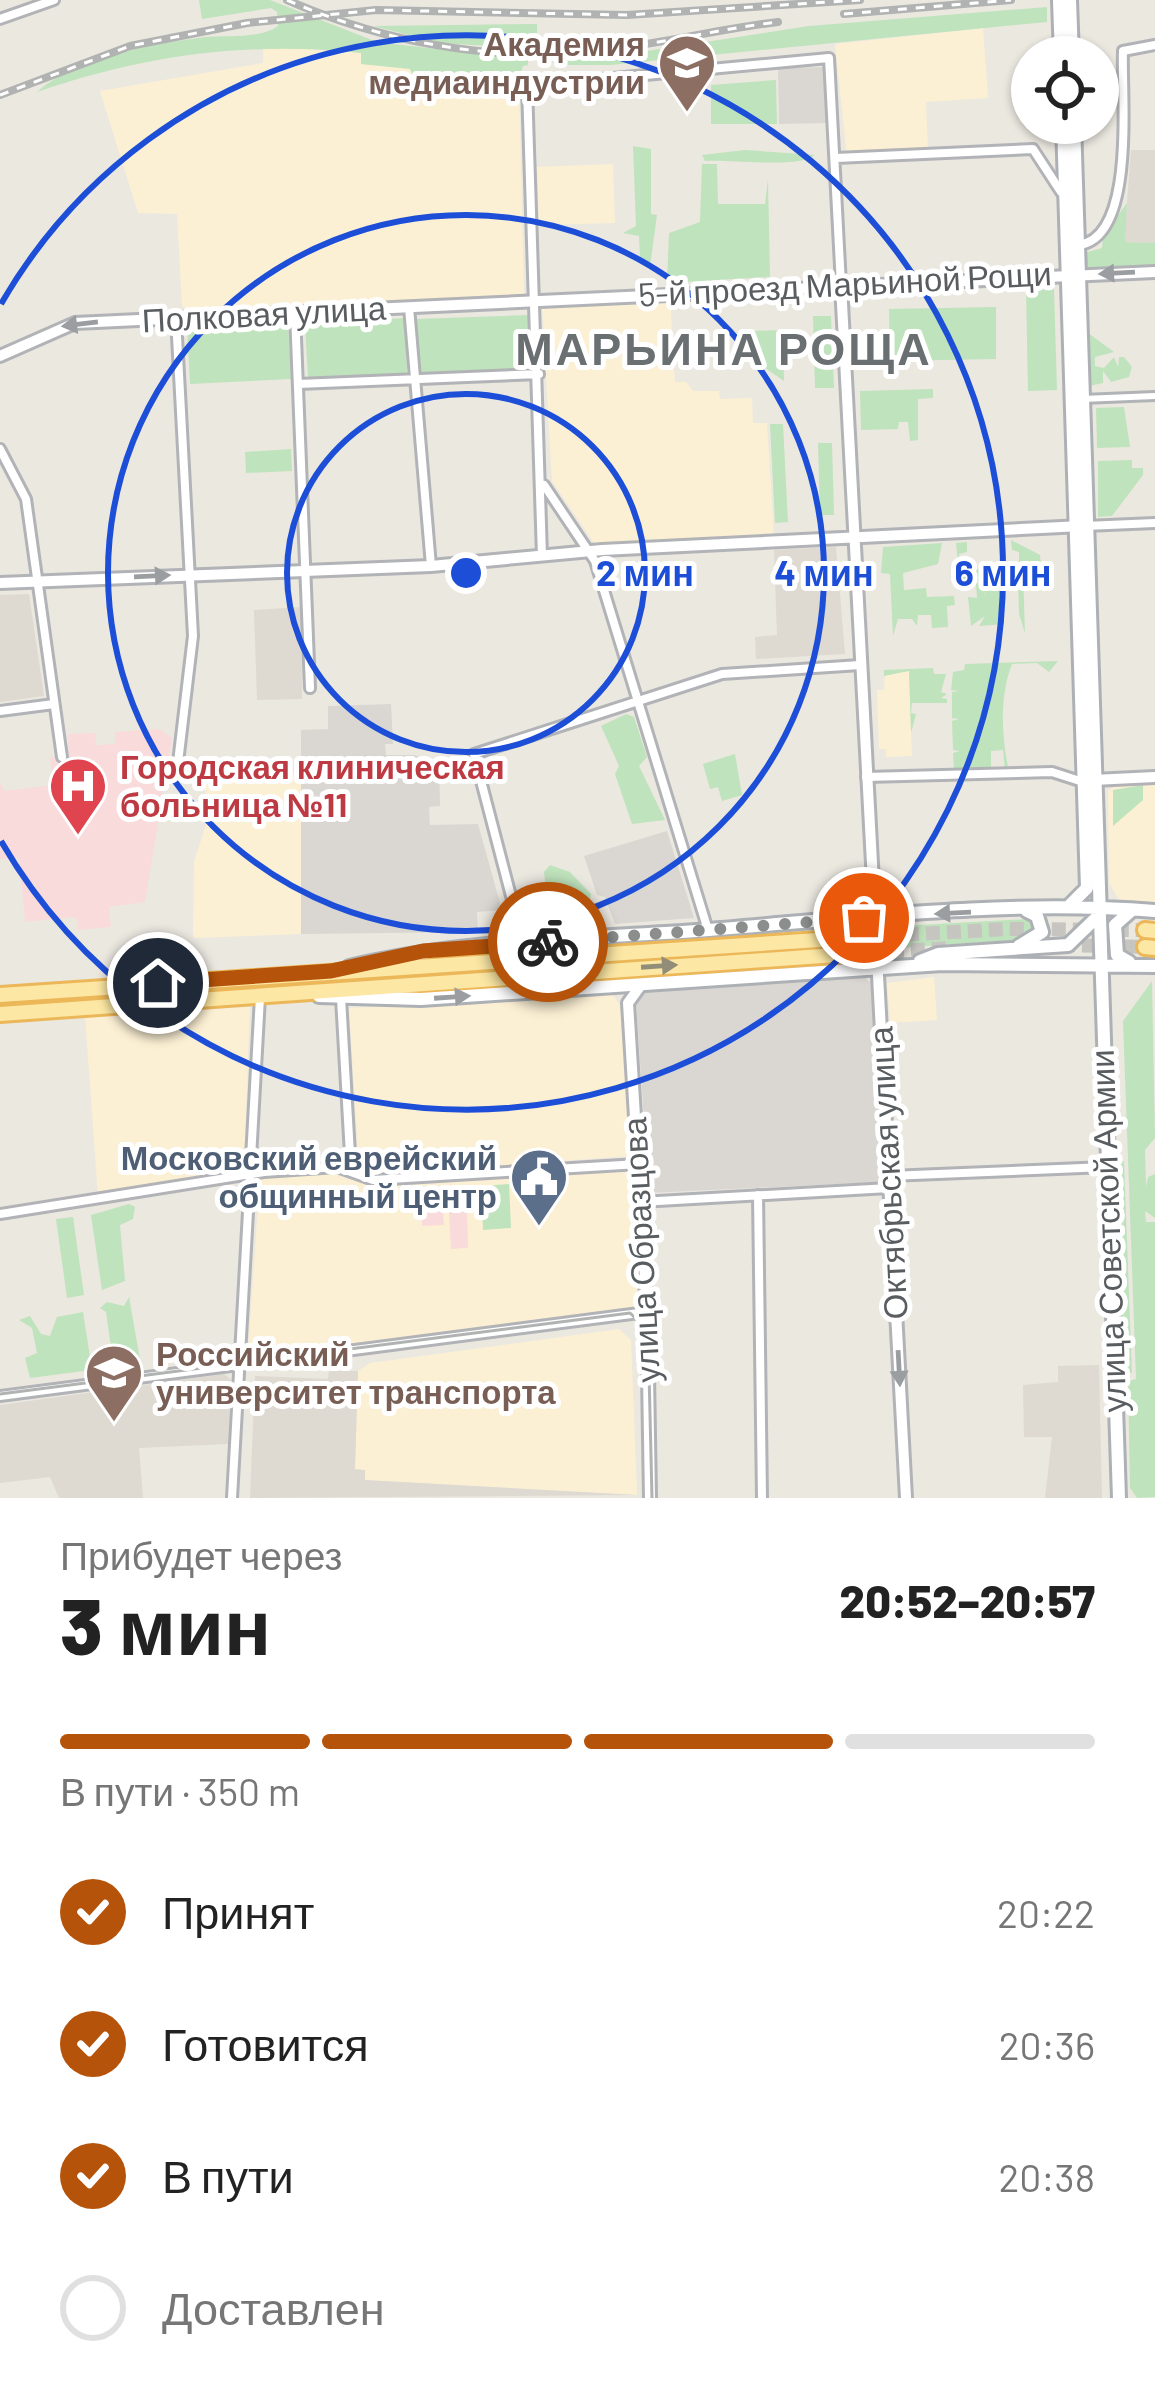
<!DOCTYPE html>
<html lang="ru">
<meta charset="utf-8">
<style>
:root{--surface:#fff;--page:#f6f6f6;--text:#222;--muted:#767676;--line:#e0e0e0;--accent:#b45309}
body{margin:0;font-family:Barlow,sans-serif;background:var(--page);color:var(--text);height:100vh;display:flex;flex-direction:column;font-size:45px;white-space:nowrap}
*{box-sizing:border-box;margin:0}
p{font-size:39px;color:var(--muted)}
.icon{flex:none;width:66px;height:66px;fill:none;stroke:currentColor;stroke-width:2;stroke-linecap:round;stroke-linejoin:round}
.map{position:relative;height:1498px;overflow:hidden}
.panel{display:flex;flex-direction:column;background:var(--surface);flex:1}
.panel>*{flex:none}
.buttons{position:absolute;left:1011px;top:36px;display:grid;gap:24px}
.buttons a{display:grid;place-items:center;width:108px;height:108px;border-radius:50%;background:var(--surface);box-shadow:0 3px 9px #0004;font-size:60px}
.pin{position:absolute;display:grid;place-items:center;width:102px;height:102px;color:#fff;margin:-51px;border:6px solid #fff;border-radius:50%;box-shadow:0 3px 12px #0007}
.courier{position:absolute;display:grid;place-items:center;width:120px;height:120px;margin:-60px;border:9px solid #b45309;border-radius:50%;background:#fff;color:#222;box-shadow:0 3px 15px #0007}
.headline em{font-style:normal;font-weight:800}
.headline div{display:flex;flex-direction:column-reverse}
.headline{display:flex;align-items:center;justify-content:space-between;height:204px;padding:0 60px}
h1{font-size:78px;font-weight:800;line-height:90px}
.bar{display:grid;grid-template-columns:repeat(4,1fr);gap:18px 12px;align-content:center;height:144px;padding:0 60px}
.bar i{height:15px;border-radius:9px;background:var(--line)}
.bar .selected{background:var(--accent)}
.bar p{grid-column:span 4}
ol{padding:0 60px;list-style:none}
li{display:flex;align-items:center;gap:36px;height:132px}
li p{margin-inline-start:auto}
li .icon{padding:12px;border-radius:50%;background:var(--accent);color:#fff;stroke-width:4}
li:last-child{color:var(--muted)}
li i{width:66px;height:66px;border:6px solid var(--line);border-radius:50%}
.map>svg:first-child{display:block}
.commercial{fill:#fcf0d4}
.industrial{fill:#dad7d2}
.education{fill:#ded9d1}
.medical{fill:#f9dbdb}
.green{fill:#bfe3bc}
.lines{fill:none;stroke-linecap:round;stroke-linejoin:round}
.primary-tunnel{stroke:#c6c5c0;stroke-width:14;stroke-dasharray:14 7;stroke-linecap:butt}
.pedestrian-casing{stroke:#b1b3b7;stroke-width:12}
.minor-casing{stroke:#b1b3b7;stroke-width:14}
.tertiary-casing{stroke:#b1b3b7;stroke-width:16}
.secondary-casing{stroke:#adb1b5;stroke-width:18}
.primary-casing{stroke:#ecb758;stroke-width:20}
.pedestrian{stroke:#fff;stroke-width:6}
.minor{stroke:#fff;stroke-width:8}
.tertiary{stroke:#fff;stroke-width:10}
.secondary{stroke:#fff;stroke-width:12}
.primary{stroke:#fce7a4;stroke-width:14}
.tram{stroke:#b1b2b2;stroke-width:3}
.rail-casing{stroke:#b1b2b2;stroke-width:8}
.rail{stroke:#fff;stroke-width:3;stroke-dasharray:9;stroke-linecap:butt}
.oneway{fill:#9b9ea0}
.oneway2{fill:#928d78}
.done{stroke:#8c8e8d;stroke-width:12;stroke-dasharray:0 21.6}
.route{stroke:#b45309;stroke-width:15}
.ring{fill:none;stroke:#1d4ed8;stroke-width:6}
.labels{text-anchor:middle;stroke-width:10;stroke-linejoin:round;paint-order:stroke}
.education-label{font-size:33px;font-weight:bold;fill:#785e54;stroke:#fff;text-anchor:end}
.street-label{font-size:33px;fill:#595d60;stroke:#fff}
.health-label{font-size:33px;font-weight:bold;fill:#be3a42;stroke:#fff;text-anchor:start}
.service-label{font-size:33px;font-weight:bold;fill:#4e5e75;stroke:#fff;text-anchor:end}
.district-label{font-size:45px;font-weight:bold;letter-spacing:3px;fill:#6a6f72;stroke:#fff}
.centre{fill:#1d4ed8;stroke:#fff;stroke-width:6}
.ring-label{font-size:36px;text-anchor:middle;font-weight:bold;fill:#1d4ed8;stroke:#fff;stroke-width:10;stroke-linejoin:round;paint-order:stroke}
</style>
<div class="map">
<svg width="1155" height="1498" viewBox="0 0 1155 1498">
<rect width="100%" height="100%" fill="#ebe8e0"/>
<path class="commercial" d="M983,28L988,98L926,102L928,152L847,157L835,44Z
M263,45L361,53V64L411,69L413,74L507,72L519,80L524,295L190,312L182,306L177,214L138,213L100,91L263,63Z
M613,164L615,223L539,225L537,167Z
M670,297L675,382H686L693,391H719L720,399L752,398L753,423H767L774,537L596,546L552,481L542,305Z
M885,670H909L912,756L886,757V749H879L877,690H884Z
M301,774V934L193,938L194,861L206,825L205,776Z
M1155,781V902L1119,900L1109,883L1108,791L1119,783Z
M934,977L937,1020L890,1023L887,983Z
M612,994L623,1009L630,1156L373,1175L359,1168L349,1008Z
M250,1007L244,1168L237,1175L98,1196L85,1016Z
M625,1171L631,1174L638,1300L633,1309L257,1355L248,1351L260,1178L330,1173L369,1185Z
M619,1329L631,1340L637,1495L364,1480L355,1470L358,1371L370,1363Z"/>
<path class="industrial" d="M824,67L826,123L779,124L778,68Z
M391,704L393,744H385L386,755H414L439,764L440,806L429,807L430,825L478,824L502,910L477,912L478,932L301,934V730L328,729V706Z
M667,831L694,918L615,924L605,897L597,895L584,856Z
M862,975L872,984L882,1182L649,1193L636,1002L644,990Z"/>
<path class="education" d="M1131,150H1155V243L1124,242Z
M836,547L845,654L756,659L755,637L777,635L774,550Z
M29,594L44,696L0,702V595Z
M301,607L302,699L257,700L254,610Z
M1099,1365L1102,1498H1045L1052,1437H1024L1023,1385L1058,1382V1366Z
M329,1371H358L355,1469L365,1470V1480L637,1495L250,1498L255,1376L328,1379Z
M224,1374L231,1380L228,1444L139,1448L143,1498H59L50,1477L0,1483V1405Z"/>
<path class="medical" d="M159,729L172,738L145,902L109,907L111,927L78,930L76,917L25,922L19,858L0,859V783L5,791L53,785L50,758L69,755L68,734L95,733L96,745L115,744V732Z
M465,1185L463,1204L482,1203V1210L467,1212L468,1248L451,1249L449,1212L443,1213L444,1225L422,1226L421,1203L448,1205V1186Z"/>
<path class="green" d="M199,0H270L377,42L528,60V65L523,66L519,80L506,72L412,74L410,69L361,64V53C247,41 145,55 37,92C78,56 153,44 205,37C228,35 260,39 278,26L277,12L271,8L202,19Z
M1047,7V22L610,65H554L552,60L601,58L809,26Z
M537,24V49L440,43L373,26Z
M776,80L777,124H711V85Z
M633,146L651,149V214L657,215L650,267L635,260L640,258L639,236L623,233L636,226Z
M745,150L815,155C800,169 732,159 705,161L702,155Z
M702,164H717L718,204H765L768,179L770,277L667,283L669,233L700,222Z
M1127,203L1125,242L1155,243V268L1088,269L1084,253L1102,248L1103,236Z
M1054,288L1057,390L1028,391L1026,289Z
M996,307V359L890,361L889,309Z
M530,315V370L419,375L416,319Z
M813,316H831L834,388H815Z
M405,318L407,374L308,379L305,324Z
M288,323L291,379L190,384L187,328Z
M783,330L784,381L753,360L752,331Z
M1088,333L1114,352L1095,357V366L1104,368L1114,357L1118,367L1119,357H1124L1132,367L1129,377L1111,382L1103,371V383L1089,386Z
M933,389V398L918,399V440L910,441L908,422H899L898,429L861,430L860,391Z
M1124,407L1130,447L1097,448L1096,408Z
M770,424H783L788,522L775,523Z
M818,443H832L834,515H820Z
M291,449L292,471L246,473L245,452Z
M1132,460V468H1143V475L1112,516L1098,517V461Z
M1011,540L1040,555L1041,569L1023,570L1025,633L1019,614L1018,576L1004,577V624L979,626L985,616L971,626L968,597L977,598L976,584L959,585V574L977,582L987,597L978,581L959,571L956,543L967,542V552L959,554L960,569L1019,568V552L1012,550Z
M942,543L938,564L903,573L904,590L926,588L927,597L954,596L955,605L947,606L948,627L932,628L931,615H918L917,626L912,619H898L893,636L890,574L881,573L883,547Z
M1058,661L1049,672L1037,663L1012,664C1000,695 1001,732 1008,767L1005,771L1003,750L991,751V771L954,770L953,753L960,751L953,750L952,721L959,719L952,718V692L959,691L951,690L953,672L964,670L965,664Z
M933,668L934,674H946L941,692L947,694L941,698L947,699V703H912L911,713L916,714L911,733L909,671L884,676V670Z
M626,714L634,717L647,757L639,766L665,820L632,824L615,774L619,766L601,726Z
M735,754L742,795L722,801L718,787L710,789L703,764Z
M1143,785V800L1113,826V790Z
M550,865L570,872L591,894L590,900L547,899L544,872Z
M1028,919L1037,929L1028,939L898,948L889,938L900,926Z
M1152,981L1155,1138L1145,1150L1146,1187L1148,1177L1155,1174V1218L1145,1211L1146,1222H1155V1497L1137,1498L1130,1488L1128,1381L1136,1379L1123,1021Z
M1124,1161L1132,1373H1121L1113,1164Z
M509,1184L511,1228L483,1230L481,1186Z
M129,1204L135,1207L133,1219L120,1225L125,1281L102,1290L91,1215Z
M73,1217L84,1295L67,1298L56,1219Z
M129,1297L141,1365L114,1368L106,1312L100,1308L107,1302L124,1306Z
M83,1312L92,1370L30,1378L25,1358L37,1353L32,1328L19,1320L30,1316L41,1334L50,1336L57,1317Z"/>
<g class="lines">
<path class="primary-tunnel" d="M863,937L1008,929L1145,930
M1061,945L1145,947
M869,953L949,948"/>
<g class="pedestrian-casing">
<path id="pedestrian" d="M1082,399L1155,396"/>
</g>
<g class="minor-casing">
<path id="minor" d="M0,19L54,0
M836,158L1033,149L1061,192
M1079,245C1137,237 1121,93 1123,51L1155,45
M409,307L431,566
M295,313L310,688
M176,318L193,636L177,771
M298,384L539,374
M0,449L26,499L62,757
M544,485L595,561L708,930
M1085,526L1155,523
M542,556L527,86L829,58L841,285
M0,711L54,704
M866,777L1052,772L1083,782
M523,942L474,754L722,674L860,665
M341,998L351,1172
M889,1176L1106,1167
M758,1195L762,1498
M640,1202L889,1188
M0,1214L264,1172L337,1167L373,1180L639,1164
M0,1396L647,1312
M232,1498L260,997"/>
</g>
<g class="tertiary-casing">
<path id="tertiary" d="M841,285L906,1498
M0,356L75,323L1155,272
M0,583L431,566L602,550L1082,526
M1093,780L1155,777
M641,985L628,1003L647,1312L650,1498"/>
</g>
<g class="secondary-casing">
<path id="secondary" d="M1059,0L1061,57
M1070,0L1072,57
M1063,123L1087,888L1070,905
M1074,123L1119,1498
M1019,946L1042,932L1037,916L1027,911
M920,961L938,954L1068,945L1096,918
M1129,962L1117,955L1115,925L1132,910
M349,967C463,940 581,939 696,931C848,919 1003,899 1155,911
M319,996L421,999L942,964L1155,966"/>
</g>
<g class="primary-casing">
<path id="primary" d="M1145,930L1155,931
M1145,947L1155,948
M0,995L863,937
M0,1014L864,953"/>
</g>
<use href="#pedestrian" class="pedestrian"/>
<use href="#minor" class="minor"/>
<use href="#tertiary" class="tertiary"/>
<use href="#secondary" class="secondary"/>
<use href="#primary" class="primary"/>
<path class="tram" d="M0,1394L630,1313L648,1330L652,1498"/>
<g class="rail-casing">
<path id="rail" d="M287,0C383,42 490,62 595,51C657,45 717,29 778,22
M844,14L1011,0
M0,95L130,46L247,23L376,10L627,15L860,0"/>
</g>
<use href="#rail" class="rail"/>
</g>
<defs><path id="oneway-solid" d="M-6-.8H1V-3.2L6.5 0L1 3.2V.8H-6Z" transform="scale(3)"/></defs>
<g class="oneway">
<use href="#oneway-solid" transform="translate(1117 273) rotate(177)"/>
<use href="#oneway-solid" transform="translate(80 324) rotate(173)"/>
<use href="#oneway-solid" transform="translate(152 576) rotate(-3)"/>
<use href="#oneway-solid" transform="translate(953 913) rotate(177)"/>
<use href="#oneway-solid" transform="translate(452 997) rotate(-4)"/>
<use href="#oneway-solid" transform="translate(899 1368) rotate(87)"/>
</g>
<use class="oneway2" href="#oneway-solid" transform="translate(659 966) rotate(-4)"/>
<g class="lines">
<path class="done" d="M548,942L864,918"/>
<path class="route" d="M158,983L331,971L423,951L548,942"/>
</g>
<g class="ring">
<circle cx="466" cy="573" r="179"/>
<circle cx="466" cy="573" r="358"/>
<path d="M1 304A537 537 0 1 1 1 841"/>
</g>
<defs>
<g id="university-pin" transform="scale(3)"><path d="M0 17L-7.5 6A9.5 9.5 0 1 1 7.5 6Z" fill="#8d6e63" stroke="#fff"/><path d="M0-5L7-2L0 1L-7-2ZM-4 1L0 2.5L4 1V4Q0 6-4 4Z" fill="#fff"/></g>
<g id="hospital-pin" transform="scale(3)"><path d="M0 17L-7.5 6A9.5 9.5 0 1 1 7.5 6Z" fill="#e0444e" stroke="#fff"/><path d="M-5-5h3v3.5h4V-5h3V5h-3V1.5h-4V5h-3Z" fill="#fff"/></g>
<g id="civic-pin" transform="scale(3)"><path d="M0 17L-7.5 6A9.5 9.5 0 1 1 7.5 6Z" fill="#5c6f8a" stroke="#fff"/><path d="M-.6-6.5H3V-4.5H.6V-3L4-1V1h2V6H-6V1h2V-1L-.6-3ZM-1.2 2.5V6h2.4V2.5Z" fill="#fff"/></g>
</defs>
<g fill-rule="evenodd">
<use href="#university-pin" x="687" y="63"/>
<use href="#hospital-pin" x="78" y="786"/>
<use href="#civic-pin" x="539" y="1177"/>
<use href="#university-pin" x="114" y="1373"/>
</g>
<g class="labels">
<g class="education-label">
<text x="645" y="56">Академия<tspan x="645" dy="38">медиаиндустрии</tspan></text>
<text x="156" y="1366" text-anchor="start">Российский<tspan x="156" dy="38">университет транспорта</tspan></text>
</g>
<g class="street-label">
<text transform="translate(845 284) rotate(-3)" y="12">5-й проезд Марьиной Рощи</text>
<text transform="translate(264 314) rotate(-3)" y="12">Полковая улица</text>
<text transform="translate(888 1173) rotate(-93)" y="12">Октябрьская улица</text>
<text transform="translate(1108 1231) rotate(-92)" y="12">улица Советской Армии</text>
<text transform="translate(641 1250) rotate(-93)" y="12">улица Образцова</text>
</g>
<g class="health-label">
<text x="120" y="779">Городская клиническая<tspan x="120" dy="38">больница №11</tspan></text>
</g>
<g class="service-label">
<text x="497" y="1170">Московский еврейский<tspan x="497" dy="38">общинный центр</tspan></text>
</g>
<g class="district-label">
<text x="724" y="365">МАРЬИНА РОЩА</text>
</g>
</g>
<circle cx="466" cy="573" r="18" class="centre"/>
<g class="ring-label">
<text x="645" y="586">2 мин</text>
<text x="824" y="586">4 мин</text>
<text x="1003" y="586">6 мин</text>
</g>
</svg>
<div class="buttons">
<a><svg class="icon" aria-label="locate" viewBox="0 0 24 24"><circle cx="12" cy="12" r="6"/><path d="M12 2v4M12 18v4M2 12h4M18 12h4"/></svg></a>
</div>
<div class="pin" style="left:864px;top:918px;background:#ea580c"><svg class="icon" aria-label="bag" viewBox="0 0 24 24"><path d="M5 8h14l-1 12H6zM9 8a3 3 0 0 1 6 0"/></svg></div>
<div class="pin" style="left:158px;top:983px;background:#1f2937"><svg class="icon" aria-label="home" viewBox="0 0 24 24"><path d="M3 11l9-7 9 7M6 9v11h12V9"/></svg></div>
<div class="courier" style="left:548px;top:942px"><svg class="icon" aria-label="bike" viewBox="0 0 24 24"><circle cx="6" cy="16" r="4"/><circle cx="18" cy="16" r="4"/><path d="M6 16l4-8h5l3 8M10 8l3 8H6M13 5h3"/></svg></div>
</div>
<section class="panel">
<div class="headline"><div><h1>3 мин</h1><p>Прибудет через</p></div><em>20:52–20:57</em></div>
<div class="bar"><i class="selected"></i><i class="selected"></i><i class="selected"></i><i></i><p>В пути · 350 m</p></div>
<ol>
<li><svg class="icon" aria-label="check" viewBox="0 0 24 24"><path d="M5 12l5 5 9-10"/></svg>Принят<p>20:22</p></li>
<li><svg class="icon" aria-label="check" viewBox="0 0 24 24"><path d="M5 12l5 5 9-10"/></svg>Готовится<p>20:36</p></li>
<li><svg class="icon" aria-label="check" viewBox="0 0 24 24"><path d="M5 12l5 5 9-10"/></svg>В пути<p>20:38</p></li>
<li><i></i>Доставлен</li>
</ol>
</section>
